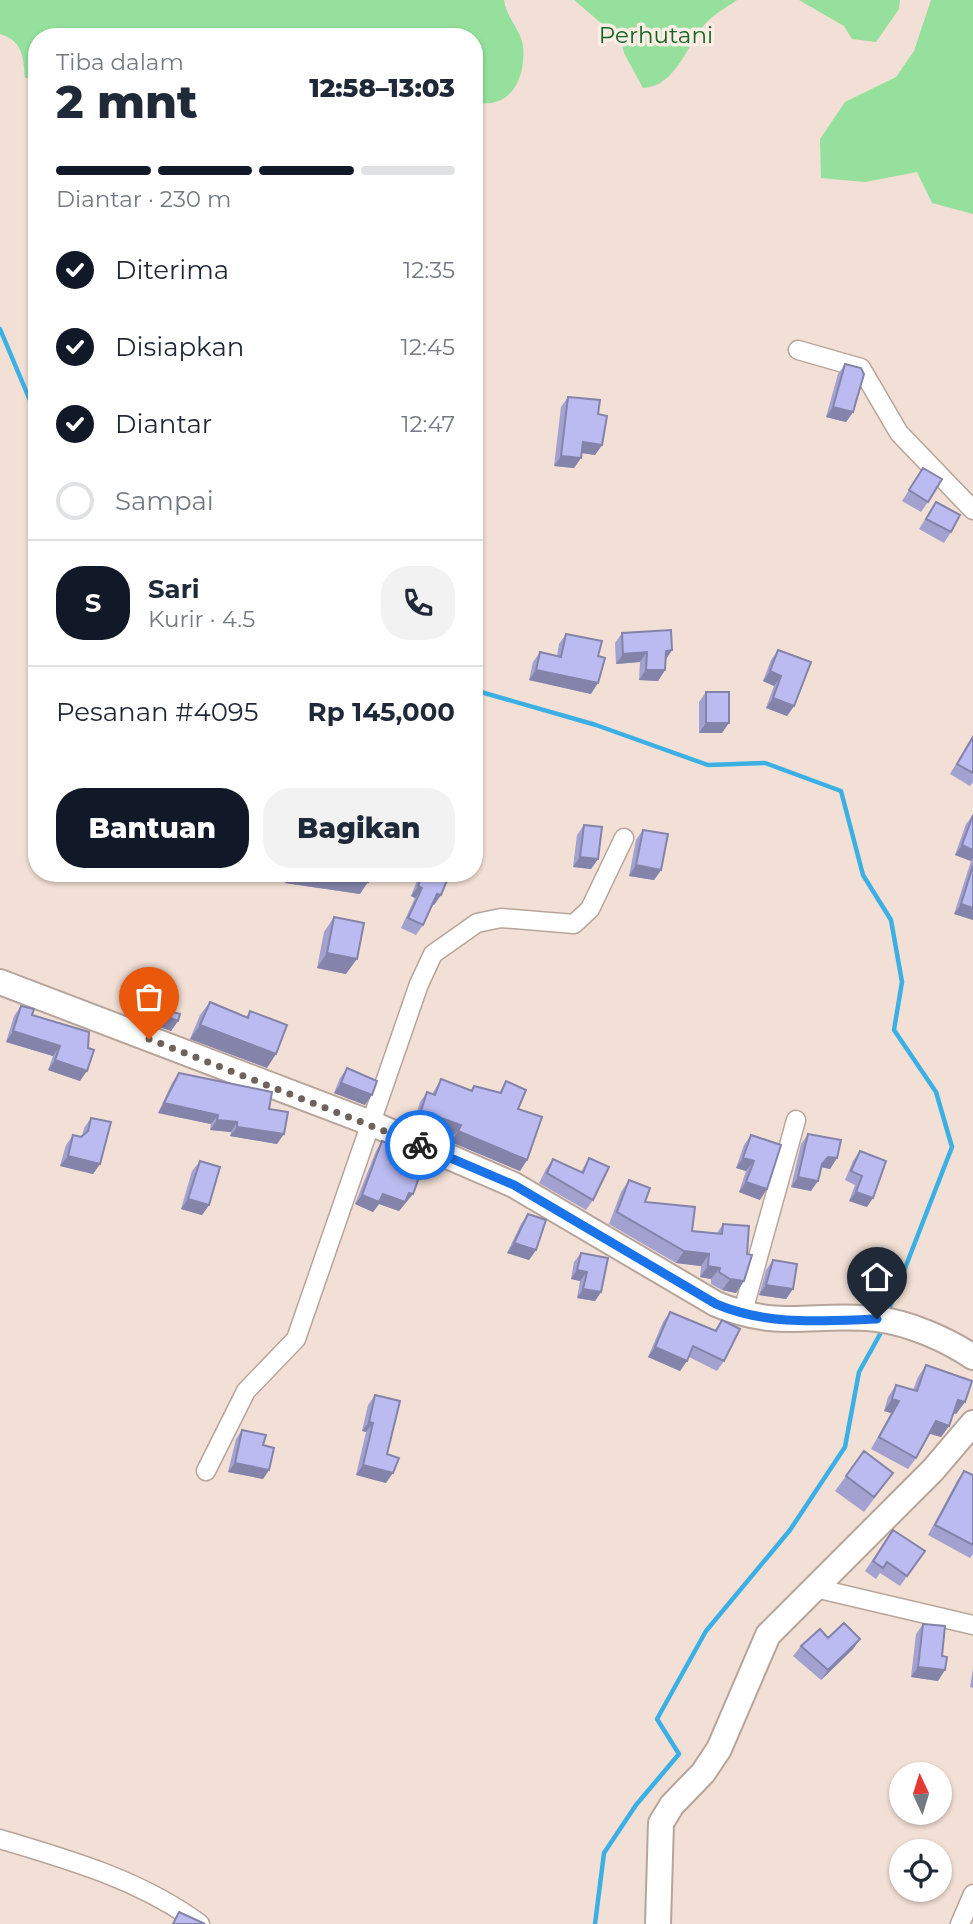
<!DOCTYPE html>
<html lang="id">
<meta charset="utf-8">
<style>
:root{--surface:#fff;--page:#f2f2f3;--text:#1f2937;--muted:#747a83;--line:#e0e1e3;--accent:#111827}
body{margin:0;font-family:Montserrat,sans-serif;background:var(--page);color:var(--text);height:100vh;display:flex;flex-direction:column;font-size:26px;white-space:nowrap}
*{box-sizing:border-box;margin:0}
p{font-size:23px;color:var(--muted)}
.icon{flex:none;width:38px;height:38px;fill:none;stroke:currentColor;stroke-width:2;stroke-linecap:round;stroke-linejoin:round}
.map{position:relative;flex:1;overflow:hidden}
.side{position:absolute;left:28px;top:28px;width:455px;height:854px;display:flex;flex-direction:column;background:var(--surface);border-radius:28px;box-shadow:0 2px 5px #0004}
.side>*{flex:none}
.needle{width:46px;rotate:356deg}
.tools{position:absolute;left:889px;top:1762px;display:grid;gap:14px}
.tools a{display:grid;place-items:center;width:63px;height:63px;border-radius:50%;background:var(--surface);box-shadow:0 2px 5px #0004;font-size:35px}
.pin{position:absolute;display:grid;place-items:center;width:60px;height:60px;color:#fff;margin:-72px -30px;border-radius:50% 50% 50% 0;rotate:-45deg;box-shadow:0 0 7px #0007}
.pin .icon{rotate:45deg}
.courier{position:absolute;display:grid;place-items:center;width:70px;height:70px;margin:-35px;border:5px solid #1a73e8;border-radius:50%;background:#fff;color:#222;box-shadow:0 2px 9px #0007}
.headline em{font-style:normal;font-weight:800}
.headline div{display:flex;flex-direction:column-reverse}
.headline{display:flex;align-items:center;justify-content:space-between;height:119px;padding:0 28px}
h1{font-size:46px;font-weight:800;line-height:52px}
.bar{display:grid;grid-template-columns:repeat(4,1fr);gap:10px 7px;align-content:center;height:84px;padding:0 28px}
.bar i{height:9px;border-radius:5px;background:var(--line)}
.bar .current{background:var(--accent)}
.bar p{grid-column:span 4}
.line{display:flex;align-items:center;gap:18px;padding:0 28px;border-top:2px solid var(--line)}
.line div{flex:1}
.round{display:grid;place-items:center;flex:none;width:74px;height:74px;border-radius:28px;background:var(--page)}
ol{padding:0 28px;list-style:none}
li{display:flex;align-items:center;gap:21px;height:77px}
li p{margin-inline-start:auto}
li .icon{padding:7px;border-radius:50%;background:var(--accent);color:#fff;stroke-width:4}
li:last-child{color:var(--muted)}
li i{width:38px;height:38px;border:4px solid var(--line);border-radius:50%}
.cta{display:flex;gap:14px;margin-top:auto;padding:14px 28px}
.cta a{flex:1;height:80px;border-radius:28px;background:var(--accent);color:#fff;font-size:28px;font-weight:800;line-height:80px;text-align:center}
.cta a+a{background:var(--page);color:var(--text)}
.map>svg:first-child{display:block}
.green{fill:#95e09c}
.lines{fill:none;stroke-linecap:round;stroke-linejoin:round}
.stream{stroke:#3cb0e5;stroke-width:4.5}
.street-casing{stroke:#b7a59b;stroke-width:21}
.secondary-casing{stroke:#b7a59b;stroke-width:28}
.street{stroke:#fff;stroke-width:18}
.secondary{stroke:#fff;stroke-width:24}
.wall{fill:#a2a1cf}
.shaded-wall{fill:#8483a9}
.building{fill:#bcbbf1;stroke:#8483a9;stroke-width:2}
.done{stroke:#6d625c;stroke-width:7;stroke-dasharray:0 12.6}
.route{stroke:#1a73e8;stroke-width:9}
.labels{text-anchor:middle;stroke-width:7;stroke-linejoin:round;paint-order:stroke}
.park-label{font-size:23px;fill:#106626;stroke:#fdede5}
</style>
<div class="map">
<svg width="973" height="1924" viewBox="0 0 973 1924">
<rect width="100%" height="100%" fill="#f2dfd5"/>
<path class="green" d="M0,0H504C506,17 521,30 523,46C526,78 511,110 474,102V37H37V78H25C23,56 23,41 0,34Z
M574,0H737C727,7 714,14 706,23C686,45 677,86 643,88L624,53L621,40Z
M799,0H900L899,9L876,42L852,39L844,26Z
M931,0H973V214L932,203L917,172L865,182L821,178L820,139L845,102L896,77L914,51Z"/>
<g class="lines">
<path class="stream" d="M0,329L37,417
M474,690L596,725L708,765L765,763L841,791L863,875L891,920L902,982L894,1030L936,1092L952,1147L888,1312
M595,1924L604,1853L636,1805L679,1754L657,1719L706,1631L790,1530L845,1447L859,1372L884,1327"/>
<g class="street-casing">
<path id="street" d="M798,350L861,368L899,433L973,510
M742,1315L796,1120
M206,1471L246,1391L296,1339L419,984L433,954L477,923L501,918L574,924L590,909L624,838
M815,1588L973,1625
M0,1839C70,1860 141,1880 200,1924
M960,1924L973,1894"/>
</g>
<g class="secondary-casing">
<path id="secondary" d="M0,982L373,1124L514,1185L716,1304C781,1331 814,1312 877,1319C909,1323 946,1339 973,1357
M658,1924L661,1823L672,1805L703,1773L719,1749L768,1635L933,1470L973,1423"/>
</g>
<use href="#street" class="street"/>
<use href="#secondary" class="secondary"/>
</g>
<path class="wall" d="M845,364L853,412L846,422L826,417L838,374Z
M568,397L598,414L602,445L595,455L581,453V458L574,468L554,466L561,407Z
M923,468L928,502L921,512L902,501Z
M936,502L951,532L944,543L919,529Z
M622,633L672,650L665,660V670L658,681L639,680L640,662L616,664L615,643Z
M566,634L591,694L529,680L533,662L540,652L557,656L559,644Z
M778,650L794,706L787,716L766,708L774,686L763,681L771,660Z
M706,692L722,733H699V702Z
M973,735V782L970,786L950,774Z
M973,815V920L954,914L971,861L955,855L966,824Z
M584,825L598,859L591,869L573,867L577,835Z
M643,830L661,870L654,880L629,876L636,840Z
M286,873H370L360,894L285,883Z
M420,873H450L441,895L434,905H432L423,925L416,935L401,928L415,898L411,896Z
M334,917L346,974L317,968L324,932Z
M210,1002L246,1017L250,1011L267,1068L190,1039L200,1015Z
M21,1006L32,1015L89,1032L80,1081L48,1070L53,1056L6,1042L14,1016Z
M162,1009L178,1021L171,1031L154,1025L155,1019Z
M347,1068L365,1105L334,1093L340,1078Z
M179,1073L269,1109L277,1144L230,1136L231,1132L210,1130L211,1124L158,1113L172,1083Z
M441,1079L471,1091L474,1086L499,1093L506,1081L518,1109L527,1160L520,1171L451,1142L454,1135L414,1121L420,1102L427,1092L432,1094Z
M91,1118L100,1164L93,1174L60,1166L66,1145L73,1135L82,1136L84,1128Z
M808,1134L837,1158L830,1169L821,1167L811,1191L791,1187L801,1144Z
M751,1135L760,1200L739,1192L746,1171L736,1168L744,1145Z
M382,1141L413,1194L399,1211L379,1204L373,1212L355,1204L376,1151Z
M860,1151L867,1207L849,1201L855,1185L845,1180L853,1161Z
M589,1158L593,1200L586,1210L539,1183L546,1169L553,1159L581,1172Z
M200,1161L209,1205L202,1215L181,1209L192,1171Z
M629,1180L645,1202L692,1231L717,1233L723,1224L744,1281L736,1293L722,1290L711,1284V1279L700,1277L701,1266L676,1263L609,1224L621,1192Z
M528,1214L536,1250L529,1260L507,1253L521,1224Z
M581,1253L601,1292L595,1301L577,1298L580,1281L571,1279L574,1262Z
M773,1260L793,1289L786,1299L759,1295L766,1270Z
M670,1312L714,1331L722,1320L724,1361L717,1371L689,1357L680,1371L648,1357L663,1322Z
M926,1365L965,1402L956,1414L953,1413L949,1426L941,1437L930,1434L916,1458L908,1469L871,1449L891,1413L884,1411L888,1397L896,1385L913,1390L918,1377Z
M375,1395L387,1454L386,1483L356,1475L366,1432L362,1431L368,1405Z
M242,1430L269,1470L263,1479L228,1472L236,1439Z
M964,1471L973,1475V1554L970,1558L928,1535L957,1481Z
M846,1476L882,1488L864,1512L835,1491Z
M893,1530L925,1551L900,1586L880,1573L876,1579L865,1571Z
M923,1624L938,1681L911,1677L916,1634Z
M860,1639L853,1649L821,1680L793,1656L801,1646Z
M973,1668V1688L970,1687Z"/>
<path class="shaded-wall" d="M833,407L853,412L846,422L826,417Z
M583,442L602,445L595,455L576,452Z
M561,456L581,458L574,468L554,466Z
M672,650L665,661L666,651Z
M647,652L640,662L616,664L623,654Z
M536,670L598,683L591,694L529,680Z
M646,670H665L658,681L639,680Z
M770,671L781,676L774,686L763,681Z
M773,698L794,706L787,716L766,708Z
M706,723H729L722,733H699Z
M962,845L973,850V858L971,861L955,855Z
M580,857L598,859L591,869L573,867Z
M636,865L661,870L654,880L629,876Z
M292,873H308L368,882L360,894L285,883Z
M418,886L422,888L415,898L411,896Z
M437,894L441,895L434,905L430,904Z
M961,904L973,908V920L954,914Z
M327,953L357,959L346,974L317,968Z
M161,1014L178,1021L171,1031L154,1025Z
M200,1025L276,1054L267,1068L190,1039Z
M13,1031L60,1046L53,1056L6,1042Z
M55,1060L87,1071L80,1081L48,1070Z
M341,1083L372,1095L365,1105L334,1093Z
M164,1103L218,1115L211,1124L158,1113Z
M421,1111L461,1125L454,1135L414,1121Z
M217,1120L237,1122L231,1132L210,1130Z
M237,1127L284,1134L277,1144L230,1136Z
M458,1131L527,1160L520,1171L451,1142Z
M68,1156L100,1164L93,1174L60,1166Z
M828,1157L837,1158L830,1169L821,1167L822,1164Z
M743,1158L754,1161L746,1171L736,1168Z
M798,1177L818,1181L811,1191L791,1187Z
M746,1182L767,1189L760,1200L739,1192Z
M856,1192L873,1198L867,1207L849,1201Z
M409,1193L413,1194L399,1211L379,1204L373,1212L355,1204L362,1195Z
M188,1199L209,1205L202,1215L181,1209Z
M514,1243L536,1250L529,1260L507,1253Z
M684,1251L709,1254L701,1266L676,1263Z
M708,1266L720,1268L711,1279L700,1277Z
M577,1270L587,1272L580,1281L571,1279Z
M730,1279L744,1281L736,1293L722,1290Z
M766,1285L793,1289L786,1299L759,1295Z
M583,1289L601,1292L595,1301L577,1298Z
M655,1347L687,1361L680,1371L648,1357Z
M892,1399L899,1401L891,1413L884,1411Z
M958,1400L965,1402L956,1414L950,1412Z
M936,1421L949,1426L941,1437L928,1433Z
M369,1422L373,1423L366,1432L362,1431Z
M235,1463L269,1470L263,1479L228,1472Z
M363,1465L393,1473L386,1483L356,1475Z
M860,1639L853,1649L821,1680L828,1670Z
M918,1667L945,1670L938,1681L911,1677Z"/>
<path class="building" d="M845,364L861,368L864,374L853,412L833,407Z
M568,397L600,400L598,414L607,416L602,445L583,442L581,458L561,456Z
M923,468L942,479L928,502L909,490Z
M936,502L960,515L951,532L926,519Z
M671,630L672,650L666,651L665,670H646L647,652L623,654L622,633Z
M566,634L602,641L598,656L605,658L598,683L536,670L540,652L561,657Z
M778,650L811,662L794,706L773,698L781,676L770,671Z
M706,692H729V723H706Z
M973,737V773L957,764Z
M973,815V850L962,845Z
M584,825L602,827L598,859L580,857Z
M643,830L668,834L661,870L636,865Z
M973,865V908L961,904Z
M308,873H370L368,882Z
M423,873H450L441,895L437,894L423,925L408,918L422,888L418,886Z
M334,917L364,923L357,959L327,953Z
M210,1002L248,1018L250,1011L287,1025L276,1054L200,1025Z
M21,1006L34,1009L32,1015L89,1032L88,1048L94,1050L87,1071L55,1060L60,1046L13,1031Z
M162,1009L180,1014L178,1021L161,1014Z
M347,1068L377,1081L372,1095L341,1083Z
M179,1073L272,1092L269,1109L288,1112L284,1134L237,1127V1122L217,1120L218,1115L164,1103Z
M441,1079L472,1091L474,1086L501,1093L506,1081L526,1090L518,1109L542,1117L527,1160L458,1131L461,1125L421,1111L427,1092L435,1095Z
M91,1118L111,1122L100,1164L68,1156L73,1135L81,1137L88,1131Z
M808,1134L841,1140L837,1158L828,1157L822,1164L818,1181L798,1177Z
M751,1135L781,1145L767,1189L746,1182L754,1161L743,1158Z
M382,1141L426,1158L413,1194L409,1193L405,1202L383,1194L379,1202L362,1195Z
M860,1151L886,1161L873,1198L856,1192L862,1176L851,1171Z
M589,1158L609,1167L593,1200L547,1173L553,1159L583,1173Z
M200,1161L220,1167L209,1205L188,1199Z
M629,1180L650,1188L645,1202L695,1207L692,1231L722,1234L723,1224L749,1226L747,1254L752,1255L744,1281L730,1279L719,1272L720,1268L708,1266L709,1254L684,1251L617,1212Z
M528,1214L546,1220L536,1250L514,1243Z
M581,1253L608,1258L601,1292L583,1289L587,1272L577,1270Z
M773,1260L797,1264L793,1289L766,1285Z
M670,1312L716,1331L722,1320L740,1329L724,1361L693,1346L687,1361L655,1347Z
M926,1365L972,1381L965,1402L958,1400L949,1426L936,1421L916,1458L879,1437L899,1401L892,1399L896,1385L917,1391Z
M375,1395L400,1401L387,1454L399,1458L393,1473L363,1465L373,1423L369,1422Z
M242,1430L266,1435L263,1445L274,1448L269,1470L235,1463Z
M864,1451L893,1473L874,1497L846,1476Z
M964,1471L973,1475V1545L935,1525Z
M893,1530L925,1551L907,1576L887,1562L883,1568L873,1561Z
M844,1623L860,1639L828,1670L801,1646L820,1629L828,1638Z
M923,1624L945,1626L942,1656L947,1657L945,1670L918,1667Z
M179,1912L205,1924H173Z"/>
<g class="lines">
<path class="done" d="M149,1039L420,1145"/>
<path class="route" d="M420,1145L514,1185L716,1304C768,1326 821,1321 877,1319"/>
</g>
<g class="labels">
<g class="park-label">
<text x="656" y="43">Perhutani</text>
</g>
</g>
</svg>
<div class="tools">
<a><svg class="needle" viewBox="-14 -14 28 28"><path d="M0-13l5 13h-10z" fill="#e53935"/><path d="M0 13l5-13h-10z" fill="#747a83"/></svg></a>
<a><svg class="icon" aria-label="locate" viewBox="0 0 24 24"><circle cx="12" cy="12" r="6"/><path d="M12 2v4M12 18v4M2 12h4M18 12h4"/></svg></a>
</div>
<div class="pin" style="left:149px;top:1039px;background:#ea580c"><svg class="icon" aria-label="bag" viewBox="0 0 24 24"><path d="M5 8h14l-1 12H6zM9 8a3 3 0 0 1 6 0"/></svg></div>
<div class="pin" style="left:877px;top:1319px;background:#1f2937"><svg class="icon" aria-label="home" viewBox="0 0 24 24"><path d="M3 11l9-7 9 7M6 9v11h12V9"/></svg></div>
<div class="courier" style="left:420px;top:1145px"><svg class="icon" aria-label="bike" viewBox="0 0 24 24"><circle cx="6" cy="16" r="4"/><circle cx="18" cy="16" r="4"/><path d="M6 16l4-8h5l3 8M10 8l3 8H6M13 5h3"/></svg></div>
<section class="side">
<div class="headline"><div><h1>2 mnt</h1><p>Tiba dalam</p></div><em>12:58–13:03</em></div>
<div class="bar"><i class="current"></i><i class="current"></i><i class="current"></i><i></i><p>Diantar · 230 m</p></div>
<ol>
<li><svg class="icon" aria-label="check" viewBox="0 0 24 24"><path d="M5 12l5 5 9-10"/></svg>Diterima<p>12:35</p></li>
<li><svg class="icon" aria-label="check" viewBox="0 0 24 24"><path d="M5 12l5 5 9-10"/></svg>Disiapkan<p>12:45</p></li>
<li><svg class="icon" aria-label="check" viewBox="0 0 24 24"><path d="M5 12l5 5 9-10"/></svg>Diantar<p>12:47</p></li>
<li><i></i>Sampai</li>
</ol>
<div class="line" style="height:126px"><b class="round" style="background:var(--accent);color:#fff">S</b><div><b>Sari</b><p>Kurir · 4.5</p></div><a class="round"><svg class="icon" aria-label="phone" viewBox="0 0 24 24"><path d="M5 4h4l2 5-3 2q2 4 5 5l2-3 5 2v4C11 20 4 13 5 4z"/></svg></a></div>
<div class="line" style="height:91px"><div>Pesanan #4095</div><b>Rp 145,000</b></div>
<div class="cta"><a>Bantuan</a><a>Bagikan</a></div>
</section>
</div>
